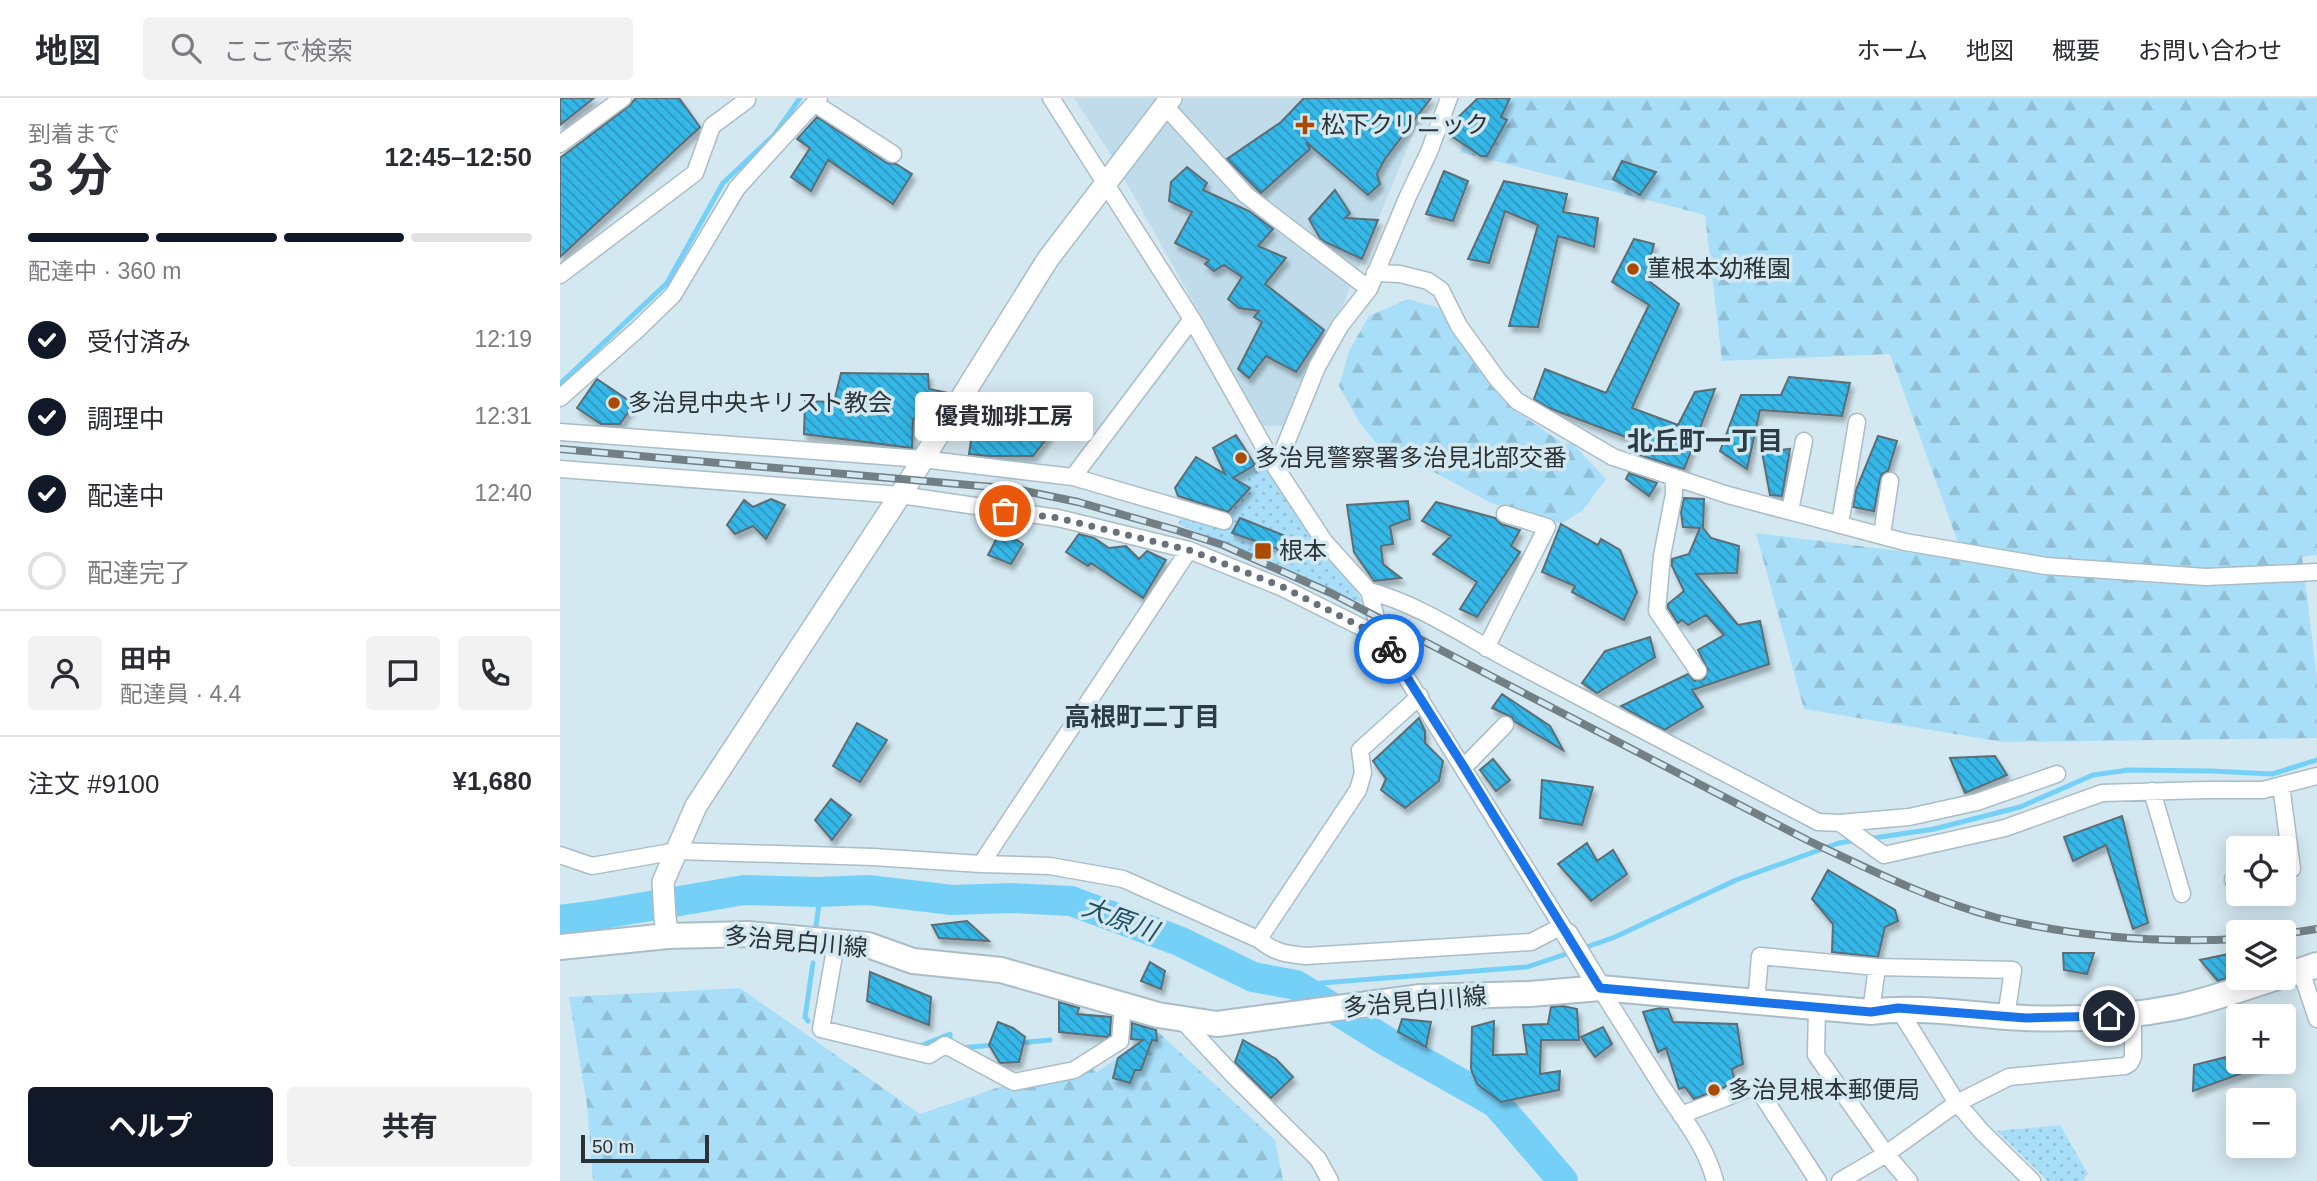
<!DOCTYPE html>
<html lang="ja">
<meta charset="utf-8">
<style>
:root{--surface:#fff;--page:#f2f2f3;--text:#2b2b33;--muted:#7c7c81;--line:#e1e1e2;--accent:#111827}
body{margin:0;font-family:Helvetica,"Noto Sans JP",sans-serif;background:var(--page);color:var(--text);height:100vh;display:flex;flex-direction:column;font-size:26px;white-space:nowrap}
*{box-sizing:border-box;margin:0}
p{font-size:23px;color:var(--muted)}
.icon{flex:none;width:38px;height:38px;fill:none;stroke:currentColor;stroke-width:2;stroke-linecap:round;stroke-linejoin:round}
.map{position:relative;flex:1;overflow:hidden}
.drawer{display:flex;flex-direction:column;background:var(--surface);width:560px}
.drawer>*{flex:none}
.buttons{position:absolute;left:1666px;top:738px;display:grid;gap:14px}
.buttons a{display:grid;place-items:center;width:70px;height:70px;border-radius:7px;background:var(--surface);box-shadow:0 4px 18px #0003;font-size:35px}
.scale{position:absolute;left:21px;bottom:18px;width:128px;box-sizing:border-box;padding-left:7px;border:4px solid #2b3337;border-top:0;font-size:19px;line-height:24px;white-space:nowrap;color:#2b3337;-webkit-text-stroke:5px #d4e8f1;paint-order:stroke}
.pin{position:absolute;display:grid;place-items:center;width:60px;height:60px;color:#fff;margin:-30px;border:4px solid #fff;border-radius:50%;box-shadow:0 2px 7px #0007}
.courier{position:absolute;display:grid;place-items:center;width:70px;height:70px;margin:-35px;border:5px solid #1a73e8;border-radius:50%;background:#fff;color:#222;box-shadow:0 2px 9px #0007}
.bubble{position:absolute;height:49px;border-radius:7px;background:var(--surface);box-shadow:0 4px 18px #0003;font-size:23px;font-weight:700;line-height:49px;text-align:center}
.overview em{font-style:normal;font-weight:700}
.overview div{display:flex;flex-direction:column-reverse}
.overview{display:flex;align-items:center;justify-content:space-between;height:119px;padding:0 28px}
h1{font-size:46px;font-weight:700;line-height:52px}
.bar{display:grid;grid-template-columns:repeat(4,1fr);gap:10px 7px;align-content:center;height:84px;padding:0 28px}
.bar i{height:9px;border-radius:5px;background:var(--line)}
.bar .selected{background:var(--accent)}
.bar p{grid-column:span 4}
.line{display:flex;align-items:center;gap:18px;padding:0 28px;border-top:2px solid var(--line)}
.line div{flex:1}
.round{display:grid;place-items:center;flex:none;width:74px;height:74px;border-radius:7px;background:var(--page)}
ol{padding:0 28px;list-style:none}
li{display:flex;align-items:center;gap:21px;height:77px}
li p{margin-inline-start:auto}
li .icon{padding:7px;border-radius:50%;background:var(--accent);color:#fff;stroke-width:4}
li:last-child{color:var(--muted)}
li i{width:38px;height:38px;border:4px solid var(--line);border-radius:50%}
.primary-button{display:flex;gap:14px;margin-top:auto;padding:14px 28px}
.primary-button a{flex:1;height:80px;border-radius:7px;background:var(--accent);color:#fff;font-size:28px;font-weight:700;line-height:80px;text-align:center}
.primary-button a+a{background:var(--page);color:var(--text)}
header{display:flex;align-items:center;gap:42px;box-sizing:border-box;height:98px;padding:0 35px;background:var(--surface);border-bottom:2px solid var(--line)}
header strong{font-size:33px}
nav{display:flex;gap:38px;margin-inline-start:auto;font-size:24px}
.search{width:490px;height:63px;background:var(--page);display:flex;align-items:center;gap:18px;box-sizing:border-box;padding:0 24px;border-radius:7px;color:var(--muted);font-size:26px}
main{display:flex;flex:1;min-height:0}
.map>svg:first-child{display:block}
.built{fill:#c0dcea}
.grass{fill:url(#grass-dots)}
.forest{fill:url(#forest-firs)}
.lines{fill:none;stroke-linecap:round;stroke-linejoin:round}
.stream{stroke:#75d0f8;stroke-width:5}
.river{stroke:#75d0f8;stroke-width:30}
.building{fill:url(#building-back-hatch);stroke:#5c6d75;stroke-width:2;filter:url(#shadow)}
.street-casing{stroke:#aabdc6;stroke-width:19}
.secondary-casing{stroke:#aabdc6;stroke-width:24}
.primary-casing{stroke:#aabdc6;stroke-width:28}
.street{stroke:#fff;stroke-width:16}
.secondary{stroke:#fff;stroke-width:21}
.primary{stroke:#fff;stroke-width:24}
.rail-casing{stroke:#727f85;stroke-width:8}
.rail{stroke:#d4e8f1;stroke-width:5;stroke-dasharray:16;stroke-linecap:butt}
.done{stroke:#667278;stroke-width:7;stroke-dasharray:0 12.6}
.route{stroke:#1a73e8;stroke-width:9}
.poi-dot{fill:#aa4b00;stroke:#d4e8f1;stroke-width:2.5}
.labels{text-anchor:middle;stroke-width:7;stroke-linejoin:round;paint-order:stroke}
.poi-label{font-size:24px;fill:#2b3337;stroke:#d4e8f1;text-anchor:start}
.street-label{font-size:24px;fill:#2b3337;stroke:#d4e8f1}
.neighbourhood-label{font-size:26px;font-weight:bold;fill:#2d3d45;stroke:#d4e8f1}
.water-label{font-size:26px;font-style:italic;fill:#1f5267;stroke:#d4e8f1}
</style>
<header>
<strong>地図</strong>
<div class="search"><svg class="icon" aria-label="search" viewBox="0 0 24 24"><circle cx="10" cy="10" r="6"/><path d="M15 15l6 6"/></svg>ここで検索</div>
<nav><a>ホーム</a><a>地図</a><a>概要</a><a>お問い合わせ</a></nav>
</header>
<main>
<section class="drawer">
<div class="overview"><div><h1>3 分</h1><p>到着まで</p></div><em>12:45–12:50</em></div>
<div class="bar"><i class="selected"></i><i class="selected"></i><i class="selected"></i><i></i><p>配達中 · 360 m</p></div>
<ol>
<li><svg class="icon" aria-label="check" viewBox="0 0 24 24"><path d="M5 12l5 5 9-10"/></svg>受付済み<p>12:19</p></li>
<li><svg class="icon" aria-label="check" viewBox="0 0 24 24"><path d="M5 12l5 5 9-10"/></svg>調理中<p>12:31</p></li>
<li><svg class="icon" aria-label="check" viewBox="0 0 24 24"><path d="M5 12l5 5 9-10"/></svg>配達中<p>12:40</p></li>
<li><i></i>配達完了</li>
</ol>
<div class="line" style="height:126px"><a class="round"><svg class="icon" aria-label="person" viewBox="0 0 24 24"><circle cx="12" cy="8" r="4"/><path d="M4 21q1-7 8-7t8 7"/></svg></a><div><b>田中</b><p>配達員 · 4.4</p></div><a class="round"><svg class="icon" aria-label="chat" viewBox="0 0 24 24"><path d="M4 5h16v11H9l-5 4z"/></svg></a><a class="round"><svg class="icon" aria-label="phone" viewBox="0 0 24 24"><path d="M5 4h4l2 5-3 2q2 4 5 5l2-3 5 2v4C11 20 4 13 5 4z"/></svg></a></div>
<div class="line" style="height:91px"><div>注文 #9100</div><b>¥1,680</b></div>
<div class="primary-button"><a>ヘルプ</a><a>共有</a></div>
</section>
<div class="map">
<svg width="1757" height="1083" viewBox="0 0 1757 1083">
<defs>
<pattern id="grass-dots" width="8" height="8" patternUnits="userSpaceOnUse" patternTransform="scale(1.75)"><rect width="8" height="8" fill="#a8def8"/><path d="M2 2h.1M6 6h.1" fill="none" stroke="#91bfd5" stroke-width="1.8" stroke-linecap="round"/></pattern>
<pattern id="forest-firs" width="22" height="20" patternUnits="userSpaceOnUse" patternTransform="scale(1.75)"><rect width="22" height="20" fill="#a8def8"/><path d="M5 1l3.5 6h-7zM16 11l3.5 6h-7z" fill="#91bfd5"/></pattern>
<pattern id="building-back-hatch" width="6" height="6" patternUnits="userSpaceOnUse" patternTransform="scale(1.75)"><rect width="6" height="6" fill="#35b7e8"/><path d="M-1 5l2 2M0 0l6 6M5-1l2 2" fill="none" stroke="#2d95bd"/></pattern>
<filter id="shadow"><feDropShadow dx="3" dy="5.5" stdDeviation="2" flood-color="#0004"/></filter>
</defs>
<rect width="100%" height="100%" fill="#d4e8f1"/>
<path class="built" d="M514,0H868L774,229L752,261L727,328H703L548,52Z"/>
<path class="grass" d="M701,360C732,410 776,453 803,505L785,499L618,426L629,410Z
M1500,1027L1528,1076L1523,1083H1488L1437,1033Z"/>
<path class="forest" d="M915,0H1757V457L1742,459L1757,579V640L1443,644L1244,611L1196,435L1404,461L1330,256L1162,263L1145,117L900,54Z
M848,201L879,210L933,288L954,312L1004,346L1012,345L1046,381L1023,412L1001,426L931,405L874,374L828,360L800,325L779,288L789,253L809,218Z
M180,890L360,1016L522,961L537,974L597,933L715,1042L723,1083H33L27,1007L9,899Z"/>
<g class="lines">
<path class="stream" d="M0,286L107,185L163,85L215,36L240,0
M1307,741L1374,731L1460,709L1533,677L1568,672L1652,673L1712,676L1757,662
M256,828L259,806L258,794
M1021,851L1055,839L1176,782L1279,745L1298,742
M736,887L967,869L1012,854
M248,923L245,919L253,865
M458,945L490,942
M360,948L390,936V945
M399,950L434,947"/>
<path class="river" d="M0,822L37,817L184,792L258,794L308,792L392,802L452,800L511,803L619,843L693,879L736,887L826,943L936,1005L1003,1083"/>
</g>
<path class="building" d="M0,0H34L0,27Z
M76,0H119L140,29L0,159V60L69,8Z
M744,0H871L825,61L817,76L820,86L808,97L746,44L750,51L701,95L667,61L721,24Z
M918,0H950L941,19L947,22L927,58H921L887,35L890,27Z
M257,19L327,65L336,66L352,76L333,106L268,62L251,93L231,79L250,50L237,41Z
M1062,63L1096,74L1080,97L1053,81Z
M627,69L647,85L643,92L689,113L713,131L698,148L726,160L705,186L764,232L736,274L706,258L689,280L678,271L702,224L694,219L699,213L679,210L668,201L682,179L664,167L654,173L645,166L649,162L615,145L632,114L609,103L611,84Z
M884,73L908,83L893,123L866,116Z
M944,83L1007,96L1003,114L1038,120L1034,149L998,138L978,229L949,228L978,127L945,113L929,165L908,161Z
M775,92L790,115L785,120L818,122L802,161L765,144L760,140L749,121Z
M1074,141L1094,146L1085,180L1119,206L1072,310L1118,327L1135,294L1155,291L1124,371L1079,357L1081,354L1076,352L1079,344L989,310L974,301L985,271L1046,295L1089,207L1052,184Z
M281,275L368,276L369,291L389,295L366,305V317L353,321L352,350L244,336L245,303L274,304Z
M1229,279L1290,285L1282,318L1200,312L1187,371L1160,353L1181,297H1221Z
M37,281L74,306L60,326H41L17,310Z
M440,308L462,317L460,318L490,336L473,358H430L409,356L412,336Z
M676,337L695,367L673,380L690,390L668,414L618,398L615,390L636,359L665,376L653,350Z
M1318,338L1337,343L1328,373L1322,376L1320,381L1314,413L1293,409L1296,392Z
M1230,351L1222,398L1210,397L1202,354Z
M1069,375L1097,385L1089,398L1066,381Z
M1124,400L1144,401L1143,430L1151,440L1179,448L1177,475L1136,476L1178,527L1200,523L1209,566L1132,592L1143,609L1104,632L1061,608L1128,576L1134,583L1144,581L1148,572L1138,552L1164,537L1146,517L1128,527L1122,522L1118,525L1108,510V506L1124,493L1112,468V461L1129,456L1140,430L1123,429L1121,414Z
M211,401L225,407L206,441L193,428L175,436L167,427L184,402L193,409Z
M848,403L850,421L830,428L833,446L821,448L823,466L841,480L814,483L794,454L787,407Z
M876,404L935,420L941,426L960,432L951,448L960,454L917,519L900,511L917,484L873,456L891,438L862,423Z
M680,420L723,437L718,451L672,435Z
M1001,426L1038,447L1041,441L1060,452L1077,494L1064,522L1012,494L1015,488L982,474Z
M441,432L463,446L451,466L428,457Z
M519,436L534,440L549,450L566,448L579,461L587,453L606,462L583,500L531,465L528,468L506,454Z
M1090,539L1095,559L1037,595L1022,585L1045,553Z
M942,596L990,628L1003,652L954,623L952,619L932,610Z
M859,620L865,633V645L883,663L879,683L845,710L821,692L826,681L813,663Z
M297,625L327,642L300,684L273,668Z
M1435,658L1447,677L1405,695L1390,660Z
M933,661L950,682L936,693L920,672Z
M982,682L1033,689L1022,727L980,720Z
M271,701L291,717L272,742L255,722Z
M1562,718L1588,825L1573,831L1546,747L1513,763L1504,739Z
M1027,745L1037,763L1053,752L1067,776L1031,803L998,766Z
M1268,772L1335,812L1338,823L1325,829L1318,859L1272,854L1273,826L1252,801Z
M407,823L429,843L379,840L372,827Z
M1678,854V876L1658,883L1640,862Z
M1503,855H1534L1527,876L1504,872Z
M590,864L605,873L601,891L581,883Z
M310,874L371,899L369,927L307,903Z
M499,904L519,910L517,916L551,919L550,937L547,939L499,934Z
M1003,908L1017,911L1019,942H981L980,976L1000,973L999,992L941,1004L917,986L911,971L912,929L934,923L933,957L967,956L963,927L988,926L991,909Z
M1100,910L1108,911L1113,924L1177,926L1183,966L1172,971L1175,985L1134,1001L1125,989L1119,991L1106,950L1098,954L1083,914Z
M842,921L871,924L866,949L838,934Z
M438,924L453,930L465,939L459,964L440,965L429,947Z
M572,925L596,932L597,943L592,942L581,972H575L570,985L553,980L558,960L583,942L571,941Z
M1043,929L1052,946L1035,959L1021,939Z
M683,942L716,961L733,979L711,1000L675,964Z
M1678,956V964L1707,966L1633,993L1634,967Z"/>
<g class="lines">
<g class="street-casing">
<path id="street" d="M491,0L632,221L716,370L764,443L809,493L821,539L1007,836
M254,5L333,56
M605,8L686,97L809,191
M0,46L63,0
M815,175L840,176L868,183L881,192L899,228L938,282L957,303L1053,359L1168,397L1345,444L1486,468L1646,479L1757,474
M0,177L135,75L152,28L187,2L186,0
M0,300L77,232L113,197L177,90L259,0
M0,334L362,361L513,379L632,221
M716,370L757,269L780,228L809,191L848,98L869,54L889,0
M0,371L340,397L498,420L629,452L723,490L821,539
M513,379L664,423
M1114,379V396L1102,458L1097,513L1138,573
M1230,413L1244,343
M1280,426L1297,324
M1322,437L1330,383
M809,493C862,507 909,541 957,566C1057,619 1158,671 1258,724L1280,725L1324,757L1445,730L1542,695L1646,692H1703L1757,678
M926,550L987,429L945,416
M904,669L945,627
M1721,687L1732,771L1724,772
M1592,693L1622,796
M1280,725L1349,719L1417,704L1497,676
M0,757L32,768L117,753L313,759L421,766L490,768L563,781L700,842C714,855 728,856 746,858L971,844L1002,828
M421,766L629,452
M1673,782L1678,781
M700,842L704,833L798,692L803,675L800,652L860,598
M276,846L261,931L369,957L385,947L454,984L514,972L560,943L563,907
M1741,873L1757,921
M1040,890C1061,923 1082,957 1103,990C1123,1020 1146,1048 1155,1083
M1196,905L1200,858L1317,869L1453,872L1446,919
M1257,910L1256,957L1326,1056L1349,1083
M1338,910L1397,1005L1422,1034L1472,1083
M1311,914L1317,869
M621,921L674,978L758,1061L770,1083
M1121,1017L1196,988L1258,1083
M1280,1083L1326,1056L1397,1005L1449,979L1565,968L1570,965L1573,959V917"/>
</g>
<g class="secondary-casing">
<path id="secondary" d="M1007,836L1040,890
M108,838L105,820L103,784L136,708L350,382L488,161L611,0"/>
</g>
<g class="primary-casing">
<path id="primary" d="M0,849L108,838L188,836L308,847L353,863L441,872L598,917L657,926L861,899L970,896L1040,890L1311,914C1362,907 1414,918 1465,920C1516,922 1568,919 1618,909C1651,902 1683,890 1715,880
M1724,878L1757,867"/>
</g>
<use href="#street" class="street"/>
<use href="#secondary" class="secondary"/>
<use href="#primary" class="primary"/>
<g class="rail-casing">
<path id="rail" d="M0,351L455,391L518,404L616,432L663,447L771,495L1249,743C1310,772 1373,803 1438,820C1516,839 1598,845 1678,841
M1724,836L1757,831"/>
</g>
<use href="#rail" class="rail"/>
</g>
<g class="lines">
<path class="done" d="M445,413L498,420L629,452L723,489L821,539L829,551"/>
<path class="route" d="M829,551L904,669L1040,890L1311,914L1338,910L1466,920L1549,918"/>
</g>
<g class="poi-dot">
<path d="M741.5 16.5h7v7h7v7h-7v7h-7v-7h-7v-7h7z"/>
<circle cx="1073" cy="171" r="7"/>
<circle cx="54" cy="305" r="7"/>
<circle cx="681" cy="360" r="7"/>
<rect x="694" y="444" width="18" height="18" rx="3.5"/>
<circle cx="1154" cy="992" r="7"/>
</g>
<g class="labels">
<g class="poi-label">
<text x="761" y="35">松下クリニック</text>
<text x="1087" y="179">菫根本幼稚園</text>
<text x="68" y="313">多治見中央キリスト教会</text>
<text x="695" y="368">多治見警察署多治見北部交番</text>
<text x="719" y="461">根本</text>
<text x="1168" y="1000">多治見根本郵便局</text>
</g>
<g class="street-label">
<text transform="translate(236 844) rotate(5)" y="8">多治見白川線</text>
<text transform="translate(855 904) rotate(-5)" y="8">多治見白川線</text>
</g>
<g class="neighbourhood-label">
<text x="1145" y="352">北丘町一丁目</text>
<text x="582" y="628">高根町二丁目</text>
</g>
<g class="water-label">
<text transform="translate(560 821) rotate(20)" y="9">大原川</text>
</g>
</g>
</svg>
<div class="buttons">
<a><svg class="icon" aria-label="locate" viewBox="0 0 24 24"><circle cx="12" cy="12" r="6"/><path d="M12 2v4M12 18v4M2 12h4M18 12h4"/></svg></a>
<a><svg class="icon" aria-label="layers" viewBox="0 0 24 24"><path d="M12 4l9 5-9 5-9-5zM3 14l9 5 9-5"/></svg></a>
<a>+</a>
<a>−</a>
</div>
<div class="scale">50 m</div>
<div class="pin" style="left:445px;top:413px;background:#ea580c"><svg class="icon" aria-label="bag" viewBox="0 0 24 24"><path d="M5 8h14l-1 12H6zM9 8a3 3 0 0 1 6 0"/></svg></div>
<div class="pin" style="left:1549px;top:918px;background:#1f2937"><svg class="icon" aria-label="home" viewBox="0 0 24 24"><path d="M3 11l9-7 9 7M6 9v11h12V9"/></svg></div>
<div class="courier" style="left:829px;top:551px"><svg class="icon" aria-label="bike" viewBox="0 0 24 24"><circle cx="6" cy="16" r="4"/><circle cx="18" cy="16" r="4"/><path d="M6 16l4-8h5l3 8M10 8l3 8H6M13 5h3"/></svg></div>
<div class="bubble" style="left:355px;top:294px;width:178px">優貴珈琲工房</div>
</div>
</main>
